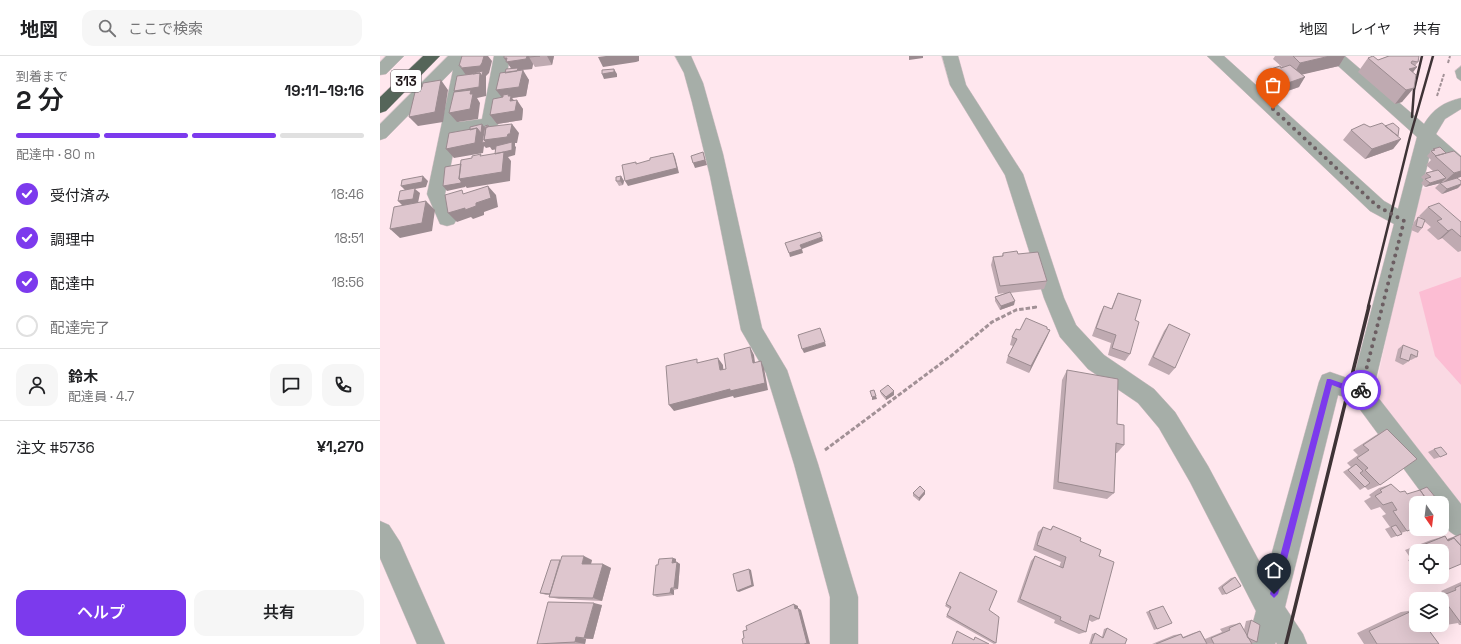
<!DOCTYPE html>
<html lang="ja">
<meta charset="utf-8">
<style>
:root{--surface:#fff;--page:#f6f6f6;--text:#202124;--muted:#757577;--line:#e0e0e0;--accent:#7c3aed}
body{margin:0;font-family:"Space Grotesk","Noto Sans JP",sans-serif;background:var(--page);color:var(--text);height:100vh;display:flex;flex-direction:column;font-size:15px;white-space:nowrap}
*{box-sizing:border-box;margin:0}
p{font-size:13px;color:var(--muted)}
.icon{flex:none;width:22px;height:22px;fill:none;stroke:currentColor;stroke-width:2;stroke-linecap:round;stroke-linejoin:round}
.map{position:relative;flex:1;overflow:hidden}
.drawer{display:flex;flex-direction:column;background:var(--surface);width:380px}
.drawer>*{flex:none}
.needle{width:26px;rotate:166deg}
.fabs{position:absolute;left:1029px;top:440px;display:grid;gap:8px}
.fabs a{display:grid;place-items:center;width:40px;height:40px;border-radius:8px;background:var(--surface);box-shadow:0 4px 16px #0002;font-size:20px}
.pin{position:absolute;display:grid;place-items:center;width:34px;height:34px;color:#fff;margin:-41px -17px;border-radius:50% 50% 50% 0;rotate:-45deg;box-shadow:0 0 4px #0007}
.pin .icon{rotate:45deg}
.courier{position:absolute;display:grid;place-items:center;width:40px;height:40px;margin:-20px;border:3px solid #7c3aed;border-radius:50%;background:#fff;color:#222;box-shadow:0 1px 5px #0007}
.headline em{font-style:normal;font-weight:600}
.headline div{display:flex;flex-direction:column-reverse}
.headline{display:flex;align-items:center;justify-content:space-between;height:68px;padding:0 16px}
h1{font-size:26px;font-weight:600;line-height:30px}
.bar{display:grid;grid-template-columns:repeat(4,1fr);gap:6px 4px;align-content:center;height:48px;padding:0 16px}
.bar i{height:5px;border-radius:3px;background:var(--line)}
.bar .current{background:var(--accent)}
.bar p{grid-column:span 4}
.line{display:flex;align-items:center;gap:10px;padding:0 16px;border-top:1px solid var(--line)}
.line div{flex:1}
.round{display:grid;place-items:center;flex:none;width:42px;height:42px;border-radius:12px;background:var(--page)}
ol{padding:0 16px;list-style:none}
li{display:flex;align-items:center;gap:12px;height:44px}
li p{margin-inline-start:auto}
li .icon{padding:4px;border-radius:50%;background:var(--accent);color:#fff;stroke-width:4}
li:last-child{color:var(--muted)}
li i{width:22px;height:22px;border:2px solid var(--line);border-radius:50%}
.primary-button{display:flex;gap:8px;margin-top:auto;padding:8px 16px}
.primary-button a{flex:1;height:46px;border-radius:12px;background:var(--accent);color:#fff;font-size:16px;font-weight:600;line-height:46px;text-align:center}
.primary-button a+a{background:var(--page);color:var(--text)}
header{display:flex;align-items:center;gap:24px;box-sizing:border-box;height:56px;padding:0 20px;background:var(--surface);border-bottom:1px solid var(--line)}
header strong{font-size:19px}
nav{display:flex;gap:22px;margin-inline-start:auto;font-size:14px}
.search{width:280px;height:36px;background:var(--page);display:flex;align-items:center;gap:10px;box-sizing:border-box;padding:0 14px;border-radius:12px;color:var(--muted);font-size:15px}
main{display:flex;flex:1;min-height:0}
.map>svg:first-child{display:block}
.built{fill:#fad9e3}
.green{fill:#fcbdd3}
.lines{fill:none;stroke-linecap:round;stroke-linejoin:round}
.lane-casing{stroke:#dbc5cc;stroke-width:1}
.street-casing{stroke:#dbc5cc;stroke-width:1}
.highway-casing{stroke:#dbc5cc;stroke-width:1}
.path-far1{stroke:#a29196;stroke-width:2;stroke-dasharray:3.5 1.5;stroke-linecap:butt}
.path{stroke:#a29196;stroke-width:3;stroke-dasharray:4.5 2;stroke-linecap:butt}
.lane{fill:#a6aea8;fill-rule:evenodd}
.street{fill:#a6aea8;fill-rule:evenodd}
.highway{fill:#556559;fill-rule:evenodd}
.rail-far1{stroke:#3e3336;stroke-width:2.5}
.rail{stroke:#3e3336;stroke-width:3.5}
.wall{fill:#bfaab1}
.shaded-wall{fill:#9b8b90}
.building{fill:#dec6ce;stroke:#9b8b90}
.route{fill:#7c3aed}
.done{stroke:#6c5e62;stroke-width:4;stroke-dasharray:0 7.2}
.labels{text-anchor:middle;stroke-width:4;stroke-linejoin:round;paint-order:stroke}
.shield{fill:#fff;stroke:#615a5d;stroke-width:1}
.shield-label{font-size:13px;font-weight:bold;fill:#1d1417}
</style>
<header>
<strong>地図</strong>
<div class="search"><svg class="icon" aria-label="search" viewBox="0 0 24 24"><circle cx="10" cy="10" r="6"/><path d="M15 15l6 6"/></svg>ここで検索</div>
<nav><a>地図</a><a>レイヤ</a><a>共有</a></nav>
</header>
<main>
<section class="drawer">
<div class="headline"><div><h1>2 分</h1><p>到着まで</p></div><em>19:11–19:16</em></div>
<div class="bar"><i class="current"></i><i class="current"></i><i class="current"></i><i></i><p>配達中 · 80 m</p></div>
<ol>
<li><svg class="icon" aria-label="check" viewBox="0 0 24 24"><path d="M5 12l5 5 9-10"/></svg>受付済み<p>18:46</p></li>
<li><svg class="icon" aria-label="check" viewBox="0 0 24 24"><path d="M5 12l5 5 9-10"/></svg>調理中<p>18:51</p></li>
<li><svg class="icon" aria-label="check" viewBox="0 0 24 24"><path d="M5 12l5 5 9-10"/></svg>配達中<p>18:56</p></li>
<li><i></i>配達完了</li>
</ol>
<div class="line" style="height:72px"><a class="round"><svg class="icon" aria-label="person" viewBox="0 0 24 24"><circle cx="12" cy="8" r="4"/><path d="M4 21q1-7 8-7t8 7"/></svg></a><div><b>鈴木</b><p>配達員 · 4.7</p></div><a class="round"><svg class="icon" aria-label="chat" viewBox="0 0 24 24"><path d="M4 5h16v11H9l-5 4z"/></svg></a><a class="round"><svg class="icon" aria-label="phone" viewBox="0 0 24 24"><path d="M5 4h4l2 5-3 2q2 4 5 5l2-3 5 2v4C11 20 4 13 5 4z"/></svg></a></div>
<div class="line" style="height:52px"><div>注文 #5736</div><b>¥1,270</b></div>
<div class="primary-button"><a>ヘルプ</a><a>共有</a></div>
</section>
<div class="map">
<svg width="1081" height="588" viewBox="0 0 1081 588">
<rect width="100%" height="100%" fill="#ffe7ee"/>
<path class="built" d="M1081,122V455L994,339L1038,134Z"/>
<path class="green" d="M1081,221V329L1055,300L1039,236Z"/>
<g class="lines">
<g class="lane-casing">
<path id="lane" d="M1081,10V25L1077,22L1075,15Z"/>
</g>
<g class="street-casing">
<path id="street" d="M6,0H24L6,18L0,19V6Z
M68,0H86L85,2L90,8L79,66L102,63L114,0H130L119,67L116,71L77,78L65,138L77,163L74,168L67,170L60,168L47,138L73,14L6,82L0,84V68Z
M295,0H311L323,27L343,98L382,272L407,314L438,408L478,541V588H450V541L414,408L386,317L361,274L330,120L312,46L304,17Z
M562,0H578L586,29L643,118L684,242L696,269L724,299L774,333L795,356L828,410L886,518L939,326L942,319L950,316L973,324L1014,168L990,155L827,0H844L1004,145L1018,153L1037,81L947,0H965L1044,68C1053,53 1064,46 1081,42V53L1065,63L1056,78L1081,100V116L1075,115L1051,94L993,335L1081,448V482C1062,474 1062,465 1062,447H1049L973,344L958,339L905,551L923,578L927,588H897L896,586L895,588H867L876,555L810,426L779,372L758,347L708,313L680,281L664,242L625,119L570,29Z
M0,465L9,469L20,486L65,588H37L0,502Z"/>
</g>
<g class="highway-casing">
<path id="highway" d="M43,0H60L6,55L0,57V41Z"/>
</g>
<path class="path-far1" d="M1068,7L1070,0
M1057,40L1064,18
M655,251H657"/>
<path class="path" d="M445,394L571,300L612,266L636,254L657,251"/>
<use href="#lane" class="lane"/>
<use href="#street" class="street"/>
<use href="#highway" class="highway"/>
<path class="rail-far1" d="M1032,61L1034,34L1042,0
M988,251L1030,81L1053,0"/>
<path class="rail" d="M906,588L989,250"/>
</g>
<path class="wall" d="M124,0H174L172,9L155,11L153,8L152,13L140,14L149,24L146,40L132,42L143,53L142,64L117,68L110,59L122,41L125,17L131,12L124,2Z
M895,0H965L959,10L922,18L919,31L899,38L898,37L897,39L889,41L882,35L884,30L888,28L883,24L888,14L902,11L893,3Z
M1008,0L1038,6L1035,10L1037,11L1033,16L1022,46L1015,48L978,16L988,2L998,4Z
M1005,70L1021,83L1013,93L985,103L963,84L971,74L990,71Z
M1060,91L1077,122L1078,132L1062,138L1055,132L1060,127L1064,126L1063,125L1061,127L1045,131L1041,127L1044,124L1041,121L1046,117L1053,115L1046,109L1051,104L1047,100L1053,93Z
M241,120L244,125L243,129L239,130L236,125Z
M1048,151L1081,166V195L1078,196L1062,182L1058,184L1047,174L1051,171L1044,165L1042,172L1038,177L1031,174L1034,166L1038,161L1042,163L1039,160Z
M623,197L638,198L667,225L664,233L630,237L634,249L620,254L615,245V241L625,237L618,238L611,209L613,201L622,200Z
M738,237L755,264L750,298L745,305L728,299L731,287L712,280L720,258L724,250L731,253Z
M789,268L795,312L789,319L768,309L784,275Z
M640,274H670L667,281L649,317L626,307L628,300L633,290L630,289L632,281Z
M1023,289L1037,301L1031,304H1029V305L1023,309L1015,305L1018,293Z
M687,314L737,368L744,389L737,397H735L734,437L727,443L673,433L682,324Z
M500,335H514V339L506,344L501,338Z
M1007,373L1000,429L988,434L985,431L980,434L963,416L971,411L967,407L978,399L973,394L996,379Z
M1054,393L1060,401L1054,403L1048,396Z
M1011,428L1036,472L1021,477L1022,478L1011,482L1005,473L1010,471L1002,460L1006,458L1000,451L991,454L984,445L991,441L989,439L999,432Z
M533,437L545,438L539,445L533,440Z
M673,470L700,485L719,500V563L712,566L709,564L706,576L699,578L674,567L675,564L637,546L651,505L655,500L679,511L681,506L653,494L658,476L663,471L670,474Z
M1081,478L1062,495H1036V515L1028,504L1031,503L1025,494L1051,484L1065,480L1067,483Z
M293,502L296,503V506L300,508L298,533L294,534V539L277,541L273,539L278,509Z
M212,504L211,508H223L231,512L222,545L179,543L169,541L170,539H166L160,537Z
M855,521L846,538L842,539L838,532L851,522Z
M1040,521H1048L1041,523Z
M1081,526V569H1079L1078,567L1066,569L1062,563V543H1048L1047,542L1062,536L1061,535Z
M566,548L609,554L616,587L614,588L566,561L570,553L565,550Z
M222,549L213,583H206L205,588H157Z
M783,550L777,573L774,574L766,556Z
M1034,554L1059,588H984L977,577L1021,556Z
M871,564L877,586L872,587L870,586L872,588H772L794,579L801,578L803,581L813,577L820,575L825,583L842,576L840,573L851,569L860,567L864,574L866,565Z
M727,572L745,588H709L712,578L715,577L722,581L724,573Z"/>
<path class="shaded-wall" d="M104,0H108L112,5L109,17L106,20V40L97,42L100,47L98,63L77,66L69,57L82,44L74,35L88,22L81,12Z
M147,0H155L149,1L153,8L152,13L140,14L141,17L133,15L124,2Z
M167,0H174L172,9Z
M226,0H259V5L256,6L223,11L218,1Z
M529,0H543V2L529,4Z
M950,0H965L959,10L912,21L920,7Z
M1037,11L1026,25L1029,13Z
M234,13L237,18V21L224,23L222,18Z
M143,14L149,24L146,40L132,42L136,48L137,44L143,53L142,64L117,68L110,59L123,43L116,34Z
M925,21L919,31L899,38L905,28Z
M61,24L68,34L63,66L38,70L29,61Z
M1034,32L1022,46L1015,48L1026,34Z
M900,34L897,39L889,41L892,36Z
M102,68L106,73L108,69L112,74L128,78L132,68L139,77L137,87H135V90L136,91L135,99L128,101L131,105L130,125L87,132L85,130V131L67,135L63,130L79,123L115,98L132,91L112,94L110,91L106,92L104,90L103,97L74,102L66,93L97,72Z
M1021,83L1013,93L985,103L992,93Z
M323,96L327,109L315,112L313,107Z
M293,97L295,101L299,117L248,130L245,125Z
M1081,115V121L1064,126L1074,117Z
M43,120L48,125L46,131L35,133L40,137L38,147L23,150L18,145L26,135L21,130Z
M241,120L244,125L243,129L240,125Z
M1066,122L1061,127L1045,131L1050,127Z
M1081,128V129L1078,132L1062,138L1067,133Z
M108,130L116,139L118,151L104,156V159L93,163L91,161L77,166L68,157L96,147Z
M46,145L55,154L52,175L20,182L10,173Z
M1072,173L1062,182L1058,184L1068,175Z
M442,181L443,185L422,193L423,197L410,201L409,197L420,189Z
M635,245L634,249L620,254L621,250Z
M670,274L667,281L649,317L651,310Z
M445,286L446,290L424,297L422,293Z
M370,291L374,299L376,314L373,307Z
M338,302L343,309L344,321L340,314Z
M381,305L384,312L388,334L354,342L353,340L294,355L289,349Z
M514,335V339L506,344V341Z
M496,340L497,343L492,344V341Z
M545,435V438L539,445V442Z
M204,500L212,504L210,511L202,508Z
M293,502L296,503V508L292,507Z
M297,506L300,508L298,533L294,532Z
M223,508L231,512L222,545L213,542Z
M369,513L371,514L374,530L359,536L357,535Z
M291,532L294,534V539L290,537Z
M214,547L222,549L213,583L204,582Z
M414,548L418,550V552L421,554L430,588H424Z
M196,581L206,583L205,588L195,586Z"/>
<path class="building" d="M82,0H104L102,7L100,10L81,12V10H79Z
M124,0H147L146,3L126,6L127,2H124Z
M149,0H160L149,1Z
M913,0H950L920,7Z
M993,0L998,4L1009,0H1039L1038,6L1032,5L1031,7L1037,11L1029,13L1036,19L1034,32L1026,34L988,2Z
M910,9L925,21L905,28L888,14L900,10L901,12Z
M138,12L137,15L125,17L126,13Z
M234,13V16L222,18V14Z
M143,14L139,31L116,34L120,17Z
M103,15L102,20L100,17L93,18V17Z
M100,17L99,31L74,35L77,20Z
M61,24L55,56L29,61L36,32L42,31L43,27Z
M892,27L900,34L892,36L884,30Z
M91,34L90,38H93L90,53L69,57L74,36Z
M129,38L128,40H131L130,45L137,44L135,55L110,59L113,43L123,41V39Z
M1002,67L1021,83L992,93L971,74L984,68L990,71Z
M1013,67L1019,72L1018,80L1005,70Z
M102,68L101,77L97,72L90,74V71Z
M132,68L130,78H128L127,81L104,84L106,71Z
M108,69V71H106L104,84L106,86L102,87L105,70Z
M97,72L95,87L66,93L69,77Z
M132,86V94L115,98L116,90Z
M1060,91L1066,97L1056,100L1051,95L1055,94L1053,93Z
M1074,95L1081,101V115L1074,117L1055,100Z
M124,96L122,116L79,123L81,104L92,102V100L101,98L100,100Z
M323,96L325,104L313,107L311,100Z
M293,97L297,112L245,125L242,109L256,106V108L270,104V102Z
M81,108L79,123L81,125V127L63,130L65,111Z
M1058,114L1066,122L1050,127L1045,123L1051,121L1046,117Z
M43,120L42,126L21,130L22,124Z
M241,120L240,125H236V121Z
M1077,122L1081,125V128L1067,133L1060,127Z
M108,130L111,142L96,147V150L85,154V152L68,157L65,139L82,134L83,138Z
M35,132L33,143L18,145L20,135Z
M46,145L42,167L10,173L14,151Z
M1059,147L1081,166V181L1072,173L1068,175L1057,165L1062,163L1048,151Z
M1038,161L1045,164L1042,172L1036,170Z
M440,176L442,181L420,189L422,193L409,197L405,187Z
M637,195L638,198L658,196L667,225L620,230L613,201L623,200V197Z
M630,236L635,245L621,250L615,241Z
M738,237L761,244L755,264L759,266L750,298L732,292L736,279L716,272L724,250L732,253Z
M646,262L667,271V273L670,274L651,310L628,300L637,283L632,281L636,273L640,274Z
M789,268L810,278L795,312L773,301Z
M440,272L445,286L422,293L418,279Z
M1023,289L1038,295L1037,301L1031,298L1029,305L1020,302Z
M370,291L373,307L381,305L385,327L350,335V333L289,349L286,310L317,303V307L338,302L340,314L346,313L344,298Z
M687,314L738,323L737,368L744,369V389L736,387L734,437L678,426Z
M508,329L514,335L506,341L500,335Z
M494,334L496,340L492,341L490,335Z
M1007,373L1037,403L1000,429L985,414L988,412L977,402L989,394L983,389Z
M1061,391L1067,398L1060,401L1054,393Z
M976,408L983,415L980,417L990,427L985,431L968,414Z
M1011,428L1020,436L1025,435L1027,438L1040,434L1049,447H1036V472L1027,475L1013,455L1017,454L1012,446L1003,449L995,440L1002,436L1000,434Z
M540,430L545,435L539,442L533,437Z
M1047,431L1060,447H1049L1040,434Z
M1016,469L1022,478L1017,480L1011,471Z
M673,470L701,482L700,485L721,494L719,500L734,506L719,563L710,559L706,576L680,564L681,561L640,543L655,500L683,512L686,501L657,489L663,471L671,474Z
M1081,478V490L1074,482L1068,484Z
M1065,480L1068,485L1074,482L1081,490V508L1062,516V495H1041L1038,491Z
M182,500H204L202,508H223L213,542L169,541Z
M293,502L292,507L297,506L294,532H291L290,537L273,539L276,509H278L279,503Z
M171,504H180L170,538L160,537Z
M369,513L372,529L357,535L353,518Z
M580,516L617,535L609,554L619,561L616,587L567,559L571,551L566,548Z
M855,521L861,530L846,538L842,531Z
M1081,529V567L1061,540L1076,534L1075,532Z
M168,546L214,547L204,582L196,581L195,586L157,588Z
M414,548L415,553L418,552L427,587L424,588H363L362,583L364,582L363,575L367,574L366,570Z
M783,550L792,567L777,573L769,555Z
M1034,554L1036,556V569H1045L1059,588H997L989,575Z
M871,564L880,569L877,586L868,582L867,580Z
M860,567L872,588H834L831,582L850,574L849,572Z
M727,572L747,583L745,588H711L715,577L723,582Z
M577,575L594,584L595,581L609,588H572Z
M820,575L827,588H776L801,578L803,582Z"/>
<path class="route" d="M947,323H950L979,333L981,331L985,334L983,339L981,340L952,329L898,538L894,542L890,538Z"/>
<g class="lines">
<path class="done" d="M893,53L997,150L1024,165L981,334"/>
</g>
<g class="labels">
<rect class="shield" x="11" y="14" width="30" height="22" rx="3"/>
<g class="shield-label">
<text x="26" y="30">313</text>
</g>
</g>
</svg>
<div class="fabs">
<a><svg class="needle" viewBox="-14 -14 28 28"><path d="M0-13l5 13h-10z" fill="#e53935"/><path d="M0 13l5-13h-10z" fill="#757577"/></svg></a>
<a><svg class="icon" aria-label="locate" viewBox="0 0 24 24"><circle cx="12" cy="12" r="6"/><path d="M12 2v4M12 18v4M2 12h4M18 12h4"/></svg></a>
<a><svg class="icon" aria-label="layers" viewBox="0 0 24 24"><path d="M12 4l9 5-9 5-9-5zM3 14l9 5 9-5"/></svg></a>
</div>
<div class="pin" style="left:893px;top:53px;background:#ea580c"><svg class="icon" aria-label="bag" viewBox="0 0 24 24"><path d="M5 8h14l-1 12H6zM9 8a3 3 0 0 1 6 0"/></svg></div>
<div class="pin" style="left:894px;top:538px;background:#1f2937"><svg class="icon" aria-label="home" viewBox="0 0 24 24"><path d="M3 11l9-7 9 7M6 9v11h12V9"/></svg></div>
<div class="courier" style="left:981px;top:334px"><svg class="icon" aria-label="bike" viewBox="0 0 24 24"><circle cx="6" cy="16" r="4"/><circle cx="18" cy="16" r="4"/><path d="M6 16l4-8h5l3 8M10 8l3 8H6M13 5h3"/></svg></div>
</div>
</main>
